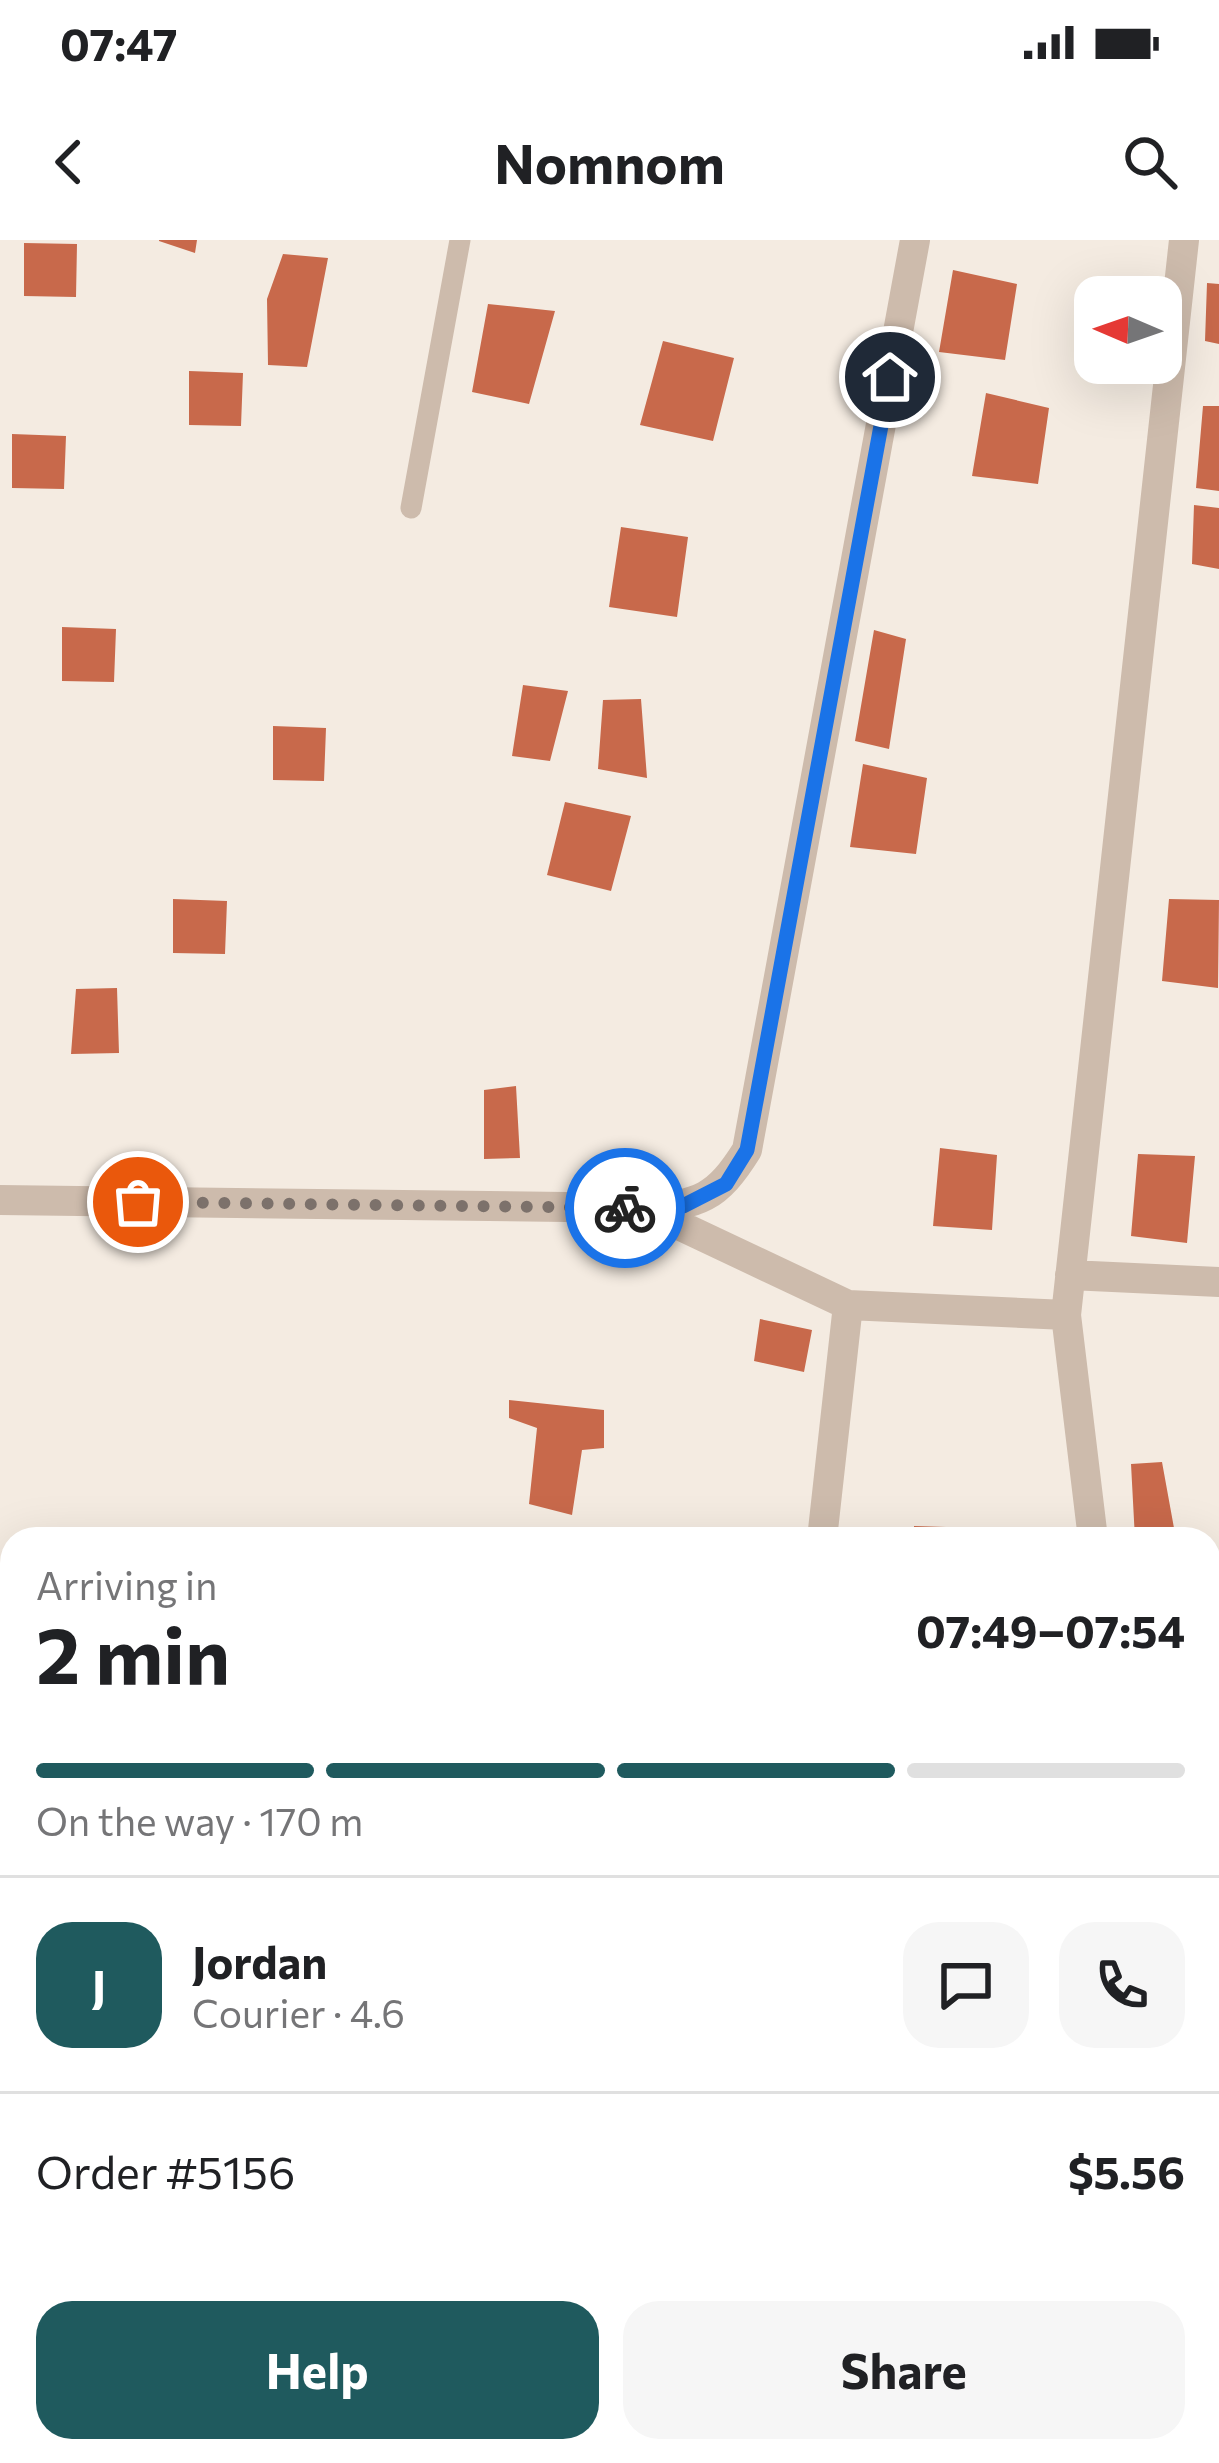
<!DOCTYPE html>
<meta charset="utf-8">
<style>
:root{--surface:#fff;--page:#f6f6f6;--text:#202124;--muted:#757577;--line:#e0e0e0;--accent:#1f5a5e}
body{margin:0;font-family:Commissioner,sans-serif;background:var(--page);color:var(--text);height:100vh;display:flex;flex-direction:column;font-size:45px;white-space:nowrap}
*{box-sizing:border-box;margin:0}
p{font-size:39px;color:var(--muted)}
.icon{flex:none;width:66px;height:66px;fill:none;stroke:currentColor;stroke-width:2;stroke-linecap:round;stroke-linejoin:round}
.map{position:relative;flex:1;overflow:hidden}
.drawer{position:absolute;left:0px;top:1287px;width:1221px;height:936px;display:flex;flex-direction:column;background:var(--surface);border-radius:36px 36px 0 0;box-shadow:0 12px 48px #0002}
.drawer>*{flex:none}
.needle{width:78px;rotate:272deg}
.fabs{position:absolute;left:1074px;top:36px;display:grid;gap:24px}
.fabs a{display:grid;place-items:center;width:108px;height:108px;border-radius:24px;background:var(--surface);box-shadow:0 12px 48px #0002;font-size:60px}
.pin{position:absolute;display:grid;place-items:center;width:102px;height:102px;color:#fff;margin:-51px;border:6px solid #fff;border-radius:50%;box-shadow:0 3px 12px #0007}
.courier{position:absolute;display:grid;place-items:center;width:120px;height:120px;margin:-60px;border:9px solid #1a73e8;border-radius:50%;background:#fff;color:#222;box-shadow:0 3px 15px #0007}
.headline em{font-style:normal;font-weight:700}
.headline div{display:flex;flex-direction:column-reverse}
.headline{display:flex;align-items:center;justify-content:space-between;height:204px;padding:0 36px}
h1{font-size:78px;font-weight:700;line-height:90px}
.bar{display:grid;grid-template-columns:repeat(4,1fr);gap:18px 12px;align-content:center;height:144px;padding:0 36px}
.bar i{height:15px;border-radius:9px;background:var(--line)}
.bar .current{background:var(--accent)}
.bar p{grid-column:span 4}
.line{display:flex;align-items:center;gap:30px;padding:0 36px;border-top:3px solid var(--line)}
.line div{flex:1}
.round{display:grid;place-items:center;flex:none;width:126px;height:126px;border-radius:36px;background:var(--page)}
.action{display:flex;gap:24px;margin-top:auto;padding:24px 36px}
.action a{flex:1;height:138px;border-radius:36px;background:var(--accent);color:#fff;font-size:48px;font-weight:700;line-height:138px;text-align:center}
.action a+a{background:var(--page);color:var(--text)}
.status{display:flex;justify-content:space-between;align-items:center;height:84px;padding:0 60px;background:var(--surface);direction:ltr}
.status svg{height:33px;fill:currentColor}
header{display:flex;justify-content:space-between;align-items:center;height:156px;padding:0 36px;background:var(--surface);font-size:54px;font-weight:700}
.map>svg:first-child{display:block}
.building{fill:#c8694b}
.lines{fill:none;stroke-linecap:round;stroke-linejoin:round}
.service{stroke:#cdbbac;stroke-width:21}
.minor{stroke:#cdbbac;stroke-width:30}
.done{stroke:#7c716b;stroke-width:12;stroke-dasharray:0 21.6}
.route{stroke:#1a73e8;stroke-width:15}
</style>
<div class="status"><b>07:47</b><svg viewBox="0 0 49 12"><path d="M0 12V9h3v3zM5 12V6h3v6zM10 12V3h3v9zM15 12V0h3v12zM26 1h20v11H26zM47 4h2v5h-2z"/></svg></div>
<header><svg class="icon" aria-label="back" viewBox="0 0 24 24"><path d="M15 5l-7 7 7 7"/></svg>Nomnom<svg class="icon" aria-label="search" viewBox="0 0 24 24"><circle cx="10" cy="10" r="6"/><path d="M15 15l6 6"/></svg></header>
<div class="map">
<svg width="1219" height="2223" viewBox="0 0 1219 2223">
<rect width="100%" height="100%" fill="#f4ebe1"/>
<path class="building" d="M159,0H197L195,13L159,1Z
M24,3L77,4L76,57L24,56Z
M283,14L328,18L307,127L268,125L267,59Z
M953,30L1017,44L1005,120L939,112Z
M1207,43L1219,44V104L1205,101Z
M488,64L555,71L529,164L472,152Z
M663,101L734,118L713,201L640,185Z
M189,131L243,133L241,186L189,185Z
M986,153L1049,168L1038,244L972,236Z
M1203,166H1219V251L1196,248Z
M12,194L66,196L64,249L12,248Z
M1194,265L1219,268V329L1192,324Z
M621,287L688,297L677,377L609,367Z
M62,387L116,389L114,442L62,441Z
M874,390L906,399L889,509L855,501Z
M523,445L568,451L550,521L512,516Z
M641,459L647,538L598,529L603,460Z
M273,486L326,488L324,541L273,540Z
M863,524L927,538L916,614L850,607Z
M565,562L631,576L611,651L547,635Z
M173,659L227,661L225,714L173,713Z
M1169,659L1219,660L1218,748L1162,741Z
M117,748L119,813L71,814L76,749Z
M516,846L520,918L484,919V850Z
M940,908L997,915L992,990L933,986Z
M1138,914L1195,916L1187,1003L1131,996Z
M760,1079L812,1090L804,1132L754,1121Z
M509,1160L604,1170V1208L582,1210L572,1275L529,1264L537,1188L509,1178Z
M1162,1222L1176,1299H1135L1131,1224Z
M914,1286L978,1288V1299H914Z
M1216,1681H1219V1748L1209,1746Z
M1209,1892H1219V1987L1209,1988Z
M231,2211L295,2214V2223H230Z
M774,2211H838V2216L774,2215Z"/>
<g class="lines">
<path class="service" d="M411,268L460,0"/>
<path class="minor" d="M0,960L643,968C700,965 717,958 747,910L915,0
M649,971L848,1065L822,1299
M1070,1035L1219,1042
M848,1065L1066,1075
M1093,1299L1066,1075L1184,0
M437,2223V2211
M680,2223L682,2211
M1020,2223L1022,2211"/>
</g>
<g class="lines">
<path class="done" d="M138,962L625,968"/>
<path class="route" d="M625,968L683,966L726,944L747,910L890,137"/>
</g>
</svg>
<div class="fabs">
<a><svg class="needle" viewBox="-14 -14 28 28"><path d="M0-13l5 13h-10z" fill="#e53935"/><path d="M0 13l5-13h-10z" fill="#757577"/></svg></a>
</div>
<div class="pin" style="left:138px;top:962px;background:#ea580c"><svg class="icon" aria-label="bag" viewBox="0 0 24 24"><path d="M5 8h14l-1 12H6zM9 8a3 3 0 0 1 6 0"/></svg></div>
<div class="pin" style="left:890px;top:137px;background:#1f2937"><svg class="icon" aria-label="home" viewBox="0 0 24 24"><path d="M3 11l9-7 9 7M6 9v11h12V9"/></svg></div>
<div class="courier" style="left:625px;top:968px"><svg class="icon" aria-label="bike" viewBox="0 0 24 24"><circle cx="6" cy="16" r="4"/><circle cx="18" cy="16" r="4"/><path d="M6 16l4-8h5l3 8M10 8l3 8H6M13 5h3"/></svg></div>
<section class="drawer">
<div class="headline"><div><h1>2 min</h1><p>Arriving in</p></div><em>07:49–07:54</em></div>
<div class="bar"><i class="current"></i><i class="current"></i><i class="current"></i><i></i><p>On the way · 170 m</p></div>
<div class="line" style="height:216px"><b class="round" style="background:var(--accent);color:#fff">J</b><div><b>Jordan</b><p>Courier · 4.6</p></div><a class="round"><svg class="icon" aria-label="chat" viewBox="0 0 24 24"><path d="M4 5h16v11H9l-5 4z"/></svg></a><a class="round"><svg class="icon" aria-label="phone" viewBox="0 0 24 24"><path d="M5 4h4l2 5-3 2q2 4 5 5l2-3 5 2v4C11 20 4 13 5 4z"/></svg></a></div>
<div class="line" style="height:156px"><div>Order #5156</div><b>$5.56</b></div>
<div class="action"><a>Help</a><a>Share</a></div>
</section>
</div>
